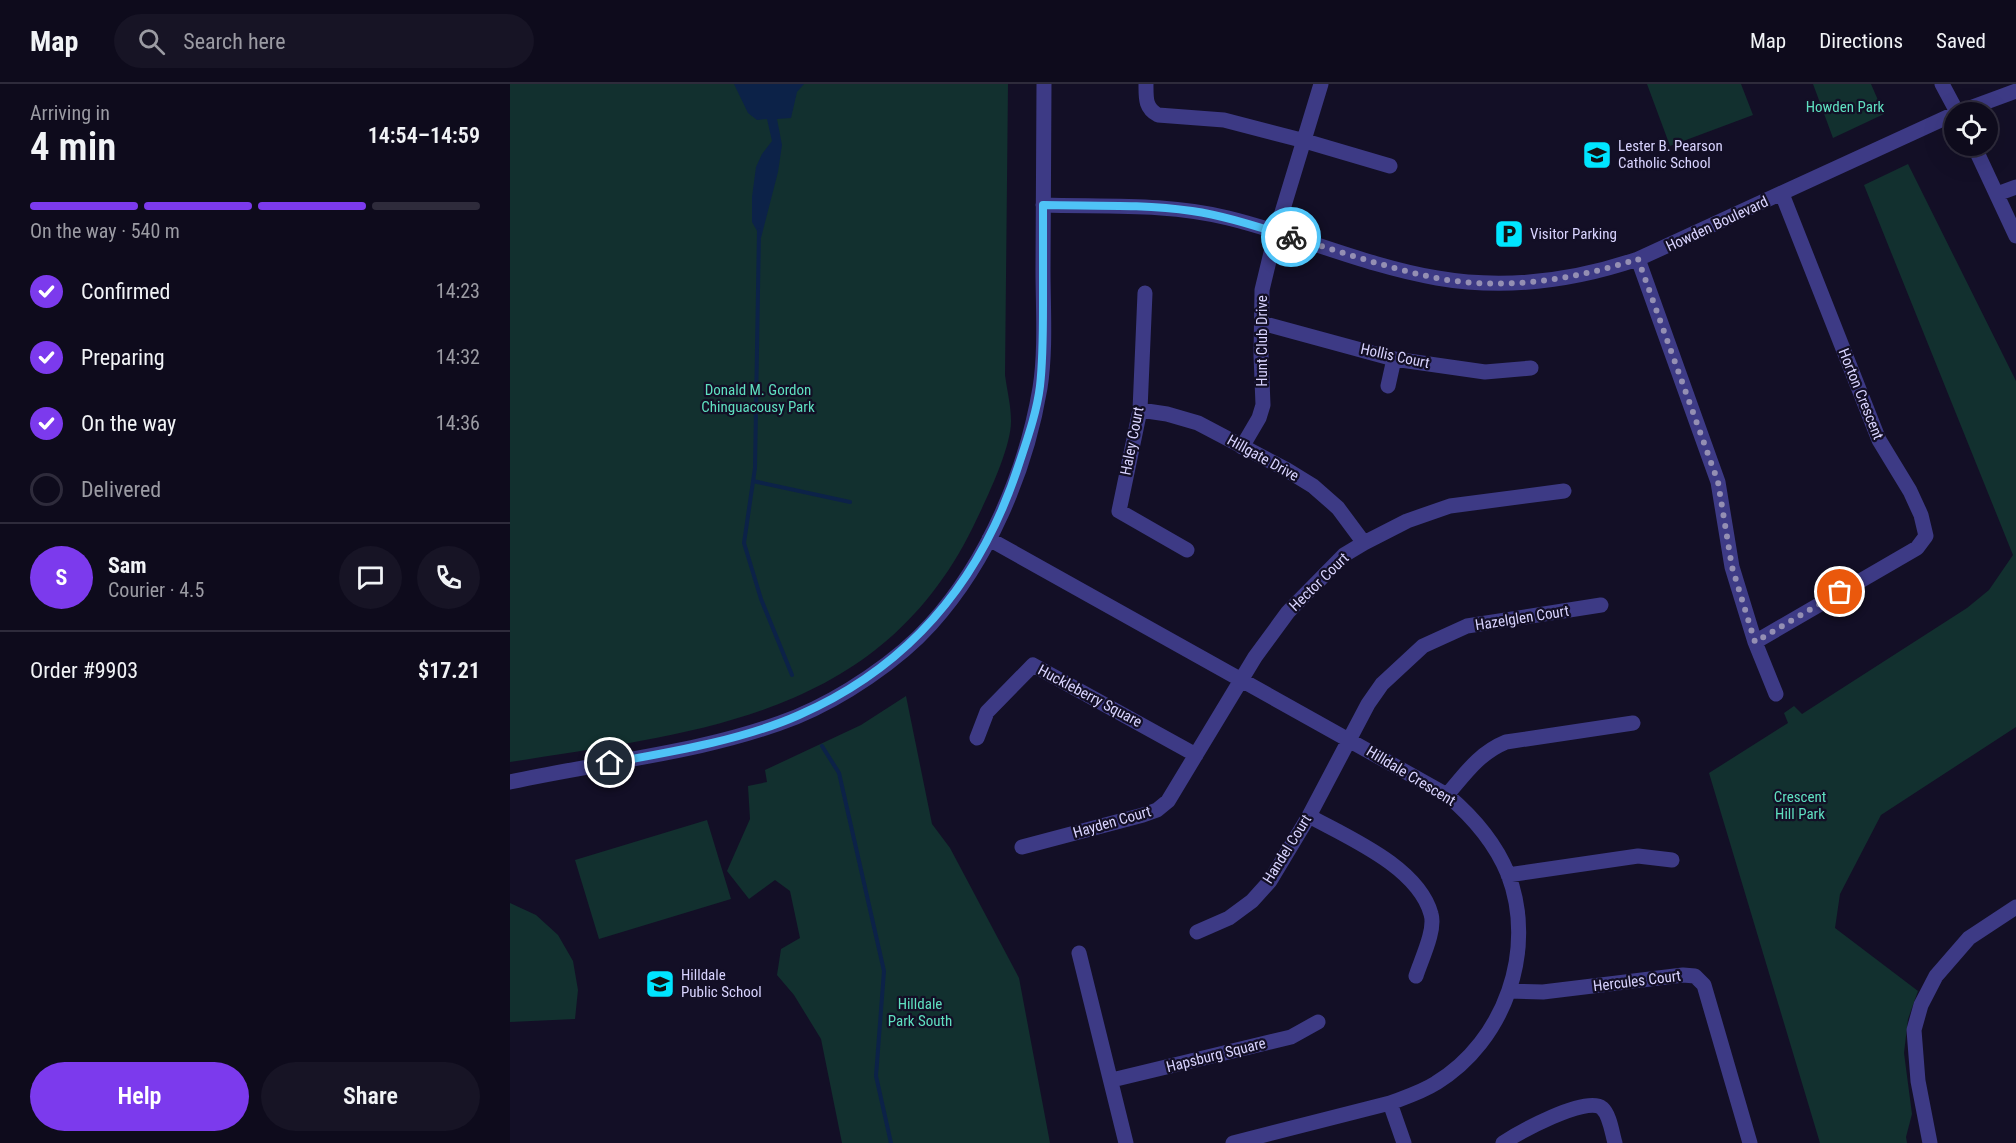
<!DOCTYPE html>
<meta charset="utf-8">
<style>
:root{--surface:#0e0b1c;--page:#171425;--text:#f1f3f6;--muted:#9b9ba3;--line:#2e2b3b;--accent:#7c3aed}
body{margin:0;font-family:"Roboto Condensed",sans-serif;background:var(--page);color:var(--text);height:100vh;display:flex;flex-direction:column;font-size:22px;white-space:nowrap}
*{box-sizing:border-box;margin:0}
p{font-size:20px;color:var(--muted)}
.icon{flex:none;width:33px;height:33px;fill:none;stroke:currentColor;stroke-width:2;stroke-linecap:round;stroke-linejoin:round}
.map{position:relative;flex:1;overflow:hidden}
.details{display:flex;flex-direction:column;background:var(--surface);width:510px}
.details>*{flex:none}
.controls{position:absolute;left:1434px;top:18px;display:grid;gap:12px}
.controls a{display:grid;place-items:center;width:54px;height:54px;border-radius:50%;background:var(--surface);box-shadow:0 6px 24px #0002,0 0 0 2px var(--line);font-size:30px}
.pin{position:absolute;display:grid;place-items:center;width:51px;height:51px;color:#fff;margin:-26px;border:3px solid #fff;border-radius:50%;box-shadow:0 2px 6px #0007}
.courier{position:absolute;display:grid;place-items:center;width:60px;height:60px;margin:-30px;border:4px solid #4fc3f7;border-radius:50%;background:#fff;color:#222;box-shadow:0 2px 8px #0007}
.head em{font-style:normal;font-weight:600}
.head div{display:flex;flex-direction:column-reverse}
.head{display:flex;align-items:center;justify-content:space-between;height:102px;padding:0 30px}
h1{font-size:39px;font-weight:600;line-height:45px}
.bar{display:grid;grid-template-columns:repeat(4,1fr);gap:9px 6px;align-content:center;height:72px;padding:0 30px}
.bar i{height:8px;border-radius:4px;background:var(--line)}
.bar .active{background:var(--accent)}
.bar p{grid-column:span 4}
.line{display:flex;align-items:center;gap:15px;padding:0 30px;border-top:2px solid var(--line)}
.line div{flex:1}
.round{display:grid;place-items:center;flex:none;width:63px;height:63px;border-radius:32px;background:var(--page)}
ol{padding:0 30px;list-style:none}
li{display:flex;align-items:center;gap:18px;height:66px}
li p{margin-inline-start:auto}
li .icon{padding:6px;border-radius:50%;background:var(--accent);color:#fff;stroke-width:4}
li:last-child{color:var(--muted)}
li i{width:33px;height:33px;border:3px solid var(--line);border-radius:50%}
.button{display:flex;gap:12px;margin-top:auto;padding:12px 30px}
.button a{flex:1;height:69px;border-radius:36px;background:var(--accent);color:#fff;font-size:24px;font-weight:600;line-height:69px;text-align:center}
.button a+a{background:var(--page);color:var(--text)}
header{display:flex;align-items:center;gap:36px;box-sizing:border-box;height:84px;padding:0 30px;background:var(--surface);border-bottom:2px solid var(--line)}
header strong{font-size:28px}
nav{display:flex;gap:33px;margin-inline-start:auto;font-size:21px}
.search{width:420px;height:54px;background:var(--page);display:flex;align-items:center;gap:15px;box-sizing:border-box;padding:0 21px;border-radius:33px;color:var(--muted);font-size:22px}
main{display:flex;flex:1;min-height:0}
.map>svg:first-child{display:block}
.green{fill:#12302f}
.water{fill:#0c2248}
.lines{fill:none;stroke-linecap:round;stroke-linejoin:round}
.stream{stroke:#0c2248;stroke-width:4}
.minor{stroke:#3d3a85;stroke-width:15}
.done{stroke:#948fb3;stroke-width:6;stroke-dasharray:0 10.8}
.route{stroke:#4fc3f7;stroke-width:8}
.labels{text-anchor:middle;stroke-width:4.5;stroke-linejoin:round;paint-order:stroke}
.park-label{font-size:15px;fill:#5fe0c0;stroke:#130f26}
.poi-label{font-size:15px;fill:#d9d4ff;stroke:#130f26;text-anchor:start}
.street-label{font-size:15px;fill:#d9d4ff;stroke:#130f26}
</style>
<header>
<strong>Map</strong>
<div class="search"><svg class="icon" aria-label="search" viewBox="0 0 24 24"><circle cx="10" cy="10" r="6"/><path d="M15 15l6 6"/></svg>Search here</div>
<nav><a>Map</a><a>Directions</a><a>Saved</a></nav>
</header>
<main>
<section class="details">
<div class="head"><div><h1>4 min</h1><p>Arriving in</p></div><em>14:54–14:59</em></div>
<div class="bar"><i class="active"></i><i class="active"></i><i class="active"></i><i></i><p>On the way · 540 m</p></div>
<ol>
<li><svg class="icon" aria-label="check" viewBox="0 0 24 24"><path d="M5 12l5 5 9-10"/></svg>Confirmed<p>14:23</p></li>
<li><svg class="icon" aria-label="check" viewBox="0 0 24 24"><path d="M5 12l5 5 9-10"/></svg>Preparing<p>14:32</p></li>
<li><svg class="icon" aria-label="check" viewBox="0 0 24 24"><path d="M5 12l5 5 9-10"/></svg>On the way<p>14:36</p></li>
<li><i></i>Delivered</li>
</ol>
<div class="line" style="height:108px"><b class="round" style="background:var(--accent);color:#fff">S</b><div><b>Sam</b><p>Courier · 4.5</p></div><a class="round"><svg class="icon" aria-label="chat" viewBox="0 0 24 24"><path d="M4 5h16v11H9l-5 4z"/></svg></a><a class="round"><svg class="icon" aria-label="phone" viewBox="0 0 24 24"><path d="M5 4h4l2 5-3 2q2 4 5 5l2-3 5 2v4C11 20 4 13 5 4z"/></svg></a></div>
<div class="line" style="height:78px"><div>Order #9903</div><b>$17.21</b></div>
<div class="button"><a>Help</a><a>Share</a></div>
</section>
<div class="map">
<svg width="1506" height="1059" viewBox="0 0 1506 1059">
<rect width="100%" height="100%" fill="#130f26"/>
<path class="green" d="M0,0H498L495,291C497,306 501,322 501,336C502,363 475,418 463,443C369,634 187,648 0,678Z
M1137,0H1231L1243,31L1160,62Z
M1303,0H1361L1374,30L1323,54Z
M1398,80L1506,297V643L1371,731L1330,810L1325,844L1408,907L1398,935L1394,969L1402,1030L1396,1053L1397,1059H1310L1199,689L1278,639L1274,629L1284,622L1292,630L1457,524L1479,506L1503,471L1354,101Z
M396,612L422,740L440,764L509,894L540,1059H332L311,955L284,911L267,891L271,865L290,854L280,807L265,796L239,815L217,787L240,735L238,702L257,698L255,686L351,641Z
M197,736L221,815L89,855L65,776Z
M0,819L26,831L48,851L63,877L68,906L65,935L0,938Z"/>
<path class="water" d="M224,0H294L287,8L281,34L267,35L272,61L268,88L251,154L242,138V113L246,83L252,70L262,57L257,35L247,36L238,29Z"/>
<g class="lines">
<path class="stream" d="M249,146L245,384L234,459L251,515L282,591
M243,397L340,418
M312,662L329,689L374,887L366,992L381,1059"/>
<path class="minor" d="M636,0C636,14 635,24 648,31L714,36L795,57L880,82
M1432,0L1447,28
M1449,28L1506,7
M1464,62L1506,152
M1487,110L1506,103
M533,121C595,123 657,119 718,134C788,151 856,182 927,194C996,206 1063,197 1128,175L1444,30
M1128,175L1208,398L1222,483L1245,558L1266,610
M635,209L630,326L609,427L677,466
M752,239L884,275L975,288L1021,284
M878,302L884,275
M630,326L657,330L688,339L777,386L803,402L828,424L854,459
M732,363L749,334L753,321L751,271L752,206L766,148L811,0
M479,455L937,711C963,733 985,758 998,790C1027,865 995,957 926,999C912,1008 896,1013 880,1019L723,1059
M1245,558L1407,464L1416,452L1411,431L1400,407L1369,356L1272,110
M467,654L477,628L523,581L686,671
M0,698C95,677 195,669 286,633C332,614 388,577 421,540C478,477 516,387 530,304C536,266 533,224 533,185C533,124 534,62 534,0
M937,711C955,690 969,669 996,658L1123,639
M799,732C839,754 908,783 921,830C926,846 911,876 906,892
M512,763L633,731L647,726L658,717L745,573L778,528L834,471L854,459L897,437L940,422L1054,407
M998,791L1128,772L1162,776
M687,848L719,834L742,817L760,797L799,732L858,620L872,600L913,562L957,542L1091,521
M569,869L616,1059
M999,907L1033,908L1173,891L1185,892L1194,901L1240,1059
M602,996L781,953L808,938
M880,1019L894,1059
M993,1059C1008,1049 1076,1011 1092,1024C1100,1031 1102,1049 1105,1059
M1420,1059L1408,997L1404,946L1411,921L1426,892L1459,854L1506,823"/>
</g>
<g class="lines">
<path class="done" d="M781,153C829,167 877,184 926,194C994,207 1063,196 1128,175L1208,398L1222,483L1245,558L1330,508"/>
<path class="route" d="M100,679C161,668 233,656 289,631C403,581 473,494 510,377C518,353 527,327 530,302C533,276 533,248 533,221C533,188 533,154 533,121C582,122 633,120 682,127C716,132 748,143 781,153"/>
</g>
<defs>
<g id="school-square" transform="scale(1.5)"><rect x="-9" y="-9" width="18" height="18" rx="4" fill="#00e5ff" stroke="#130f26"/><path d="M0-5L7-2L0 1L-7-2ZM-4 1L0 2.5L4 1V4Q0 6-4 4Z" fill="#111"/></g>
<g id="parking-square" transform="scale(1.5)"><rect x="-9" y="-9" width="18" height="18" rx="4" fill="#00e5ff" stroke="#130f26"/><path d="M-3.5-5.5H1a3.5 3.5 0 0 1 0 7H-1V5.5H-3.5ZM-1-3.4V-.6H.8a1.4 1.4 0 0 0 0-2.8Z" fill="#111"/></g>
</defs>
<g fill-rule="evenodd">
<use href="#school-square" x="1087" y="71"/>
<use href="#parking-square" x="999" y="150"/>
<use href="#school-square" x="150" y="900"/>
</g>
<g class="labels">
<g class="park-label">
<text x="1335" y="28">Howden Park</text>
<text x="248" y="311">Donald M. Gordon<tspan x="248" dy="17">Chinguacousy Park</tspan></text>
<text x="1290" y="718">Crescent<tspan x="1290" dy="17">Hill Park</tspan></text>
<text x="410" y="925">Hilldale<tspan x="410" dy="17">Park South</tspan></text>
</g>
<g class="poi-label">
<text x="1108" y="67">Lester B. Pearson<tspan x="1108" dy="17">Catholic School</tspan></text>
<text x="1020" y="155">Visitor Parking</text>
<text x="171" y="896">Hilldale<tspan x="171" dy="17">Public School</tspan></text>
</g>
<g class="street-label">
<text transform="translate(1207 140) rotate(-25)" y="5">Howden Boulevard</text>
<text transform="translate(752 257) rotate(-90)" y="5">Hunt Club Drive</text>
<text transform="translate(885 272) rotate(12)" y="5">Hollis Court</text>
<text transform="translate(1351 310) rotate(68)" y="5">Horton Crescent</text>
<text transform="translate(622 357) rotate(-79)" y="5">Haley Court</text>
<text transform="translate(753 374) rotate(29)" y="5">Hillgate Drive</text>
<text transform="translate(809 498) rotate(-44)" y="5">Hector Court</text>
<text transform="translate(1012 534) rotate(-9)" y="5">Hazelglen Court</text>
<text transform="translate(580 612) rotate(28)" y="5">Huckleberry Square</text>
<text transform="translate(901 692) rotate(31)" y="5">Hilldale Crescent</text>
<text transform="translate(602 738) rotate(-16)" y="5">Hayden Court</text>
<text transform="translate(777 765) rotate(-58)" y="5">Handel Court</text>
<text transform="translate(1127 897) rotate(-7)" y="5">Hercules Court</text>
<text transform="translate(706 971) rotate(-14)" y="5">Hapsburg Square</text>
</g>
</g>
</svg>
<div class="controls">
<a><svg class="icon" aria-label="locate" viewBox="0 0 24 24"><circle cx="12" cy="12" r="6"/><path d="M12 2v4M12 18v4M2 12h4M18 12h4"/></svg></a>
</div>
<div class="pin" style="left:1330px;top:508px;background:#ea580c"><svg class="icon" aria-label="bag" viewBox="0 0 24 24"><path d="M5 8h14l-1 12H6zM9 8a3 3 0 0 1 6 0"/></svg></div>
<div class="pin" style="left:100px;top:679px;background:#1f2937"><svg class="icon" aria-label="home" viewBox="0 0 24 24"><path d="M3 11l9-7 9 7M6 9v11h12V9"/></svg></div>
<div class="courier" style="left:781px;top:153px"><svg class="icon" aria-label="bike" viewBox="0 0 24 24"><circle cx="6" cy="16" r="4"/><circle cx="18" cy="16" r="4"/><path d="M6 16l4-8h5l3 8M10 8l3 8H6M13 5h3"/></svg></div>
</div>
</main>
